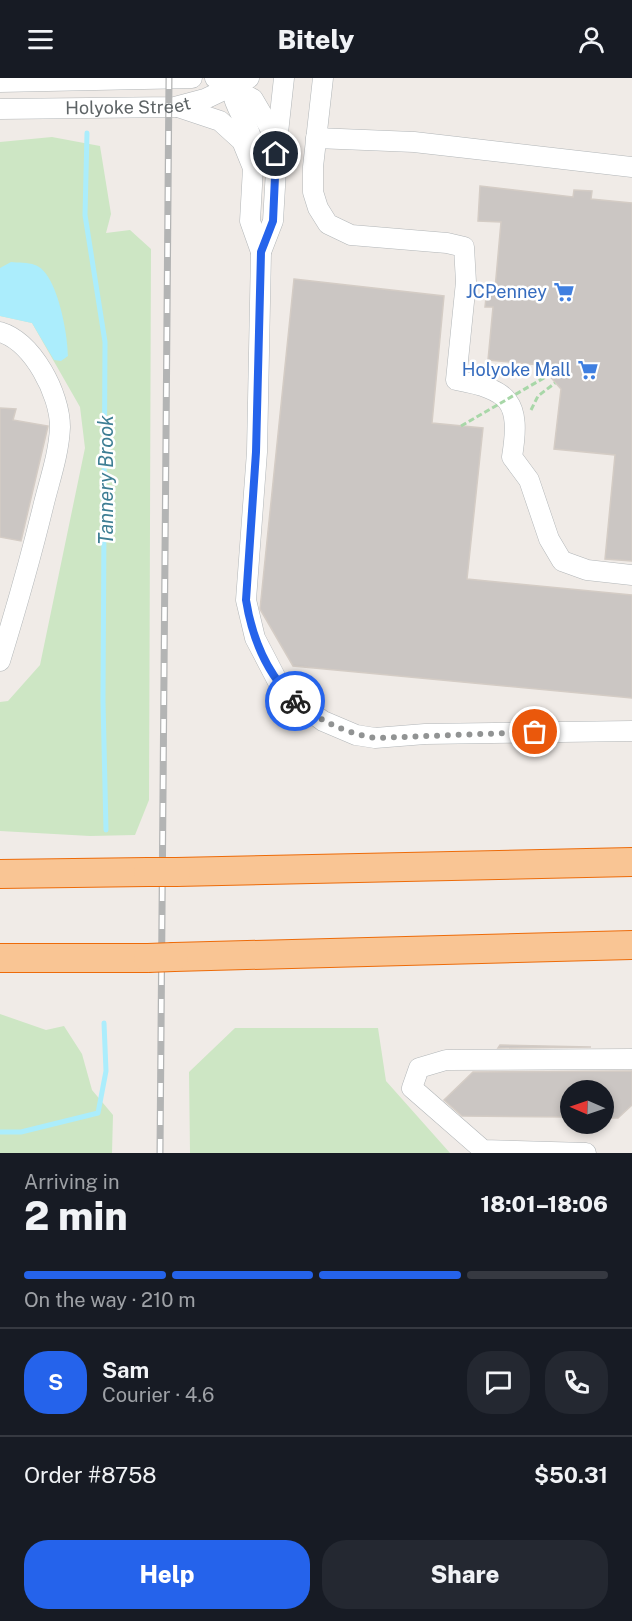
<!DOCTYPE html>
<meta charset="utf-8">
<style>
:root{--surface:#171b24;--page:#242831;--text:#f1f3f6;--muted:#9ea1a6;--line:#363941;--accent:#2563eb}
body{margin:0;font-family:"Public Sans",sans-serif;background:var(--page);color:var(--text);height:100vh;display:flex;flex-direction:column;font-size:22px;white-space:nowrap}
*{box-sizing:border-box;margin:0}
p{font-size:20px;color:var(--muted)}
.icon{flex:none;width:33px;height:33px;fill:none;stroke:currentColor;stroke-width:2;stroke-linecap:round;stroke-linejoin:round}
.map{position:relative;height:1075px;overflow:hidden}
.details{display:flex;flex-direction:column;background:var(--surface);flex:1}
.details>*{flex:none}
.needle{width:39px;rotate:272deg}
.fabs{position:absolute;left:560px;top:1002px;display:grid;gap:12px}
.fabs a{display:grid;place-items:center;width:54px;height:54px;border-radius:50%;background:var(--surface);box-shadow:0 3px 9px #0003;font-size:30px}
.pin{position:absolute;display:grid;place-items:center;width:51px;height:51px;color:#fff;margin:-26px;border:3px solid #fff;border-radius:50%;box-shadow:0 2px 6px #0007}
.courier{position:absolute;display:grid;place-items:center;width:60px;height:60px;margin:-30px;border:4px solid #2563eb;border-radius:50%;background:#fff;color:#222;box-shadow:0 2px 8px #0007}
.headline em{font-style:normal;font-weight:800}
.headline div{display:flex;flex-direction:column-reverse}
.headline{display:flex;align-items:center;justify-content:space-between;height:102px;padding:0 24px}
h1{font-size:39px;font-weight:800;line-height:45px}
.bar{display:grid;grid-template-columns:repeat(4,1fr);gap:9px 6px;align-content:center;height:72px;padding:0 24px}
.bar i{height:8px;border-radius:4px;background:var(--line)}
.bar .active{background:var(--accent)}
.bar p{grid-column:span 4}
.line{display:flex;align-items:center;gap:15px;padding:0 24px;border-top:2px solid var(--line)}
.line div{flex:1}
.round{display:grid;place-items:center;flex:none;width:63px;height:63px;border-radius:24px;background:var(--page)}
.cta{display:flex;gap:12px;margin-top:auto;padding:12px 24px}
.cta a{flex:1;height:69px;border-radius:24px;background:var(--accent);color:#fff;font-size:24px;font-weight:800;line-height:69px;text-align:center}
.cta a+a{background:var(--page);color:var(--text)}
header{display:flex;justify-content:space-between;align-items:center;height:78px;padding:0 24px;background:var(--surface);font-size:27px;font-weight:800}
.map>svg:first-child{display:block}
.green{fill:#cde6c4}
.water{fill:#abedfc}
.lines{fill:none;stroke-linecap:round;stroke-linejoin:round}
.stream{stroke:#abedfc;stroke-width:5}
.building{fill:#cbc6c3;stroke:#d4ccc5;stroke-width:1.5}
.minor-casing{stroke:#b2b6b8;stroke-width:21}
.highway-casing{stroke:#ed6b09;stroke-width:30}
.path{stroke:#a8d7a8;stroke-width:3;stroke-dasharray:6 3;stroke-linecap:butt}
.minor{stroke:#fff;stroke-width:20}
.highway{stroke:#f9c594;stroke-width:28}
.rail-casing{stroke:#b3b4b4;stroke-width:7}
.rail{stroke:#fff;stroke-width:4.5;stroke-dasharray:14;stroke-linecap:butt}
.highway-bridge-casing{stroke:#ed6b09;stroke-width:30;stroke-linecap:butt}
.path-bridge{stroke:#a8d7a8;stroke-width:3;stroke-dasharray:6 3;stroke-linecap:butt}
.highway-bridge{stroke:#f9c594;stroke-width:28}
.done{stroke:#919393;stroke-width:6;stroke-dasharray:0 10.8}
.route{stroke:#2563eb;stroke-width:8}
.labels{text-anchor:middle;stroke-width:5;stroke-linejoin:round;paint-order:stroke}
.street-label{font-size:18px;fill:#5e6466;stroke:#fff}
.shop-label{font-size:18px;fill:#366cbe;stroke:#fff;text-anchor:end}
.water-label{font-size:20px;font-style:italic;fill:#3e7e94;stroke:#fff}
</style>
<header><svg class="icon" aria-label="menu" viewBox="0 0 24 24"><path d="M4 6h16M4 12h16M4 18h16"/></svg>Bitely<svg class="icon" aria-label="person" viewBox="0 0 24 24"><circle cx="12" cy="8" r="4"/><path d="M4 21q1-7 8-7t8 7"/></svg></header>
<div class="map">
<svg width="632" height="1075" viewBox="0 0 632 1075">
<rect width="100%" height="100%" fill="#f0ebe7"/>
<path class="green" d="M52,59L100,68L111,136L106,155L130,152L151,171L149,722L135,757L90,758L0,753V624L8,623L40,587L85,370L80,329L32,245L0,238V64Z
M0,936L46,952L64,948L82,976L92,1012L113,1037L112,1075H0Z
M235,950H378L386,1003L450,1075H190L189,994Z"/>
<path class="water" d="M11,184C18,185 28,184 35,187C57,194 68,256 68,278L61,283L54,282L32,245L0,238V190Z"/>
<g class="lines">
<path class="stream" d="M87,55L85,137L105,264L103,623L106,752
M0,1054H21L98,1035L106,993L104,945"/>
</g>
<path class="building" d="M480,108L573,119L574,112L592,113L591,121L632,125V483L605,481L615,377L554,371L561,311L540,287L488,282L493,229H485L487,210L495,211L501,144L478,143Z
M294,201L444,218L432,345L483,350L467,501L632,517V620L293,588L260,531Z
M0,330L16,331L13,342L48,348L21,463L0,459Z
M500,967L591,969L498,970Z
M632,993V1027L618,1040H603V1012H570V1039L462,1038L444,1022L473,994Z"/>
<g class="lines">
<g class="minor-casing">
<g id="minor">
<path d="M215,0L253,21L270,50L276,92L273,143L261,174L257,374L246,522L255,560L279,606L293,621L323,643L356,657L375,660L425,656L632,653"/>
<path d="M323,0L313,89V114L318,130L328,146L351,157L447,165L464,169L466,204L456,302C510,312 521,323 512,379L529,402L549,461L562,483L587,492L632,497"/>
<path d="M232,2C229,28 253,47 253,72"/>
<path d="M0,4L192,0"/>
<path d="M178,29L220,43L242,63L253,90L250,143L261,174"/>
<path id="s1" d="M0,31L175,29L205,21L249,0"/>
<path d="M316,60L414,64L632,89"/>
<path d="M277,64L284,0"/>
<path d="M0,254C33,264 60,316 60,349C59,375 50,401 44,425C31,479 16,531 0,583"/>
<path d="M586,1075L483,1072L412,1010L419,990L446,982L632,981"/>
</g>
</g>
<g class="highway-casing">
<path id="highway" d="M176,794L632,784
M0,796L148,794
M174,879L632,867
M0,880H148"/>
</g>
<path class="path" d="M531,332L538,318L555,305"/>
<use href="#minor" class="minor"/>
<use href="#highway" class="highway"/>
<g class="rail-casing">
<path id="rail" d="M160,1075L169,0"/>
</g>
<use href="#rail" class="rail"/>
<g class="highway-bridge-casing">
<path id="highway-bridge" d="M148,794H176
M148,880L174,879"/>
</g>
<path class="path-bridge" d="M461,348L549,297"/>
<use href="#highway-bridge" class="highway-bridge"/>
</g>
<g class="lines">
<path class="done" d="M295,623C318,642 345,655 375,660L535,654"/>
<path class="route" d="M276,76L273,143L261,174L256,374L246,522C252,560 267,596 295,623"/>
</g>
<defs>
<g id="supermarket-bare" transform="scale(1.62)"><path d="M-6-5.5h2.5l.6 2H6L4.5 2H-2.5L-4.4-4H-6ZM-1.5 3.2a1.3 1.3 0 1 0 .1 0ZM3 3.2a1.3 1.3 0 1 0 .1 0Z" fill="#3f7fe0" stroke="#fff" stroke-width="2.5" paint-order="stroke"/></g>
</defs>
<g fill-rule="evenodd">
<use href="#supermarket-bare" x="564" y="214"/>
<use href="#supermarket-bare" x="588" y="292"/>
</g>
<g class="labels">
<g class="street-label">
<text dy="6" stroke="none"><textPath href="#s1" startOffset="128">Holyoke Street</textPath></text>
</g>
<g class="shop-label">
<text x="547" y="220">JCPenney</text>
<text x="571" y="298">Holyoke Mall</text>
</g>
<g class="water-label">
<text transform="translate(106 402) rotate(-90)" y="7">Tannery Brook</text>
</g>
</g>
</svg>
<div class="fabs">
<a><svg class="needle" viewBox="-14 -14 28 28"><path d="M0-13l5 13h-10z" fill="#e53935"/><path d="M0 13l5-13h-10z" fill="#9ea1a6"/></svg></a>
</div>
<div class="pin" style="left:535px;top:654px;background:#ea580c"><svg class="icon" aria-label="bag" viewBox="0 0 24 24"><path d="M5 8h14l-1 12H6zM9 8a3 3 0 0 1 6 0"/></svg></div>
<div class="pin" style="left:276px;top:76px;background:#1f2937"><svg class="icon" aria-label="home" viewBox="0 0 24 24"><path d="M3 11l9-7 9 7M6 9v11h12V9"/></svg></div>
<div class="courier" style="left:295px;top:623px"><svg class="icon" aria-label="bike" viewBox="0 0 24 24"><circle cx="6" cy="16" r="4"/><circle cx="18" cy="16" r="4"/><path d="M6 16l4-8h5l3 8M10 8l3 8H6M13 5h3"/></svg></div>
</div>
<section class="details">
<div class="headline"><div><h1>2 min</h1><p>Arriving in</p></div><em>18:01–18:06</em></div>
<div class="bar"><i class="active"></i><i class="active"></i><i class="active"></i><i></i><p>On the way · 210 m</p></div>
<div class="line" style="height:108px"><b class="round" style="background:var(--accent);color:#fff">S</b><div><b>Sam</b><p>Courier · 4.6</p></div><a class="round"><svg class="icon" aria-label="chat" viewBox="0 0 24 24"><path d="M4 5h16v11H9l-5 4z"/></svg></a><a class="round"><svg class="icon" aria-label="phone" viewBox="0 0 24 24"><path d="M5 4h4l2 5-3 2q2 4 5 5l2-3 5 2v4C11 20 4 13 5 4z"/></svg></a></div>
<div class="line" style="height:78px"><div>Order #8758</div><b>$50.31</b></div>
<div class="cta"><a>Help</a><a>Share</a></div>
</section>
